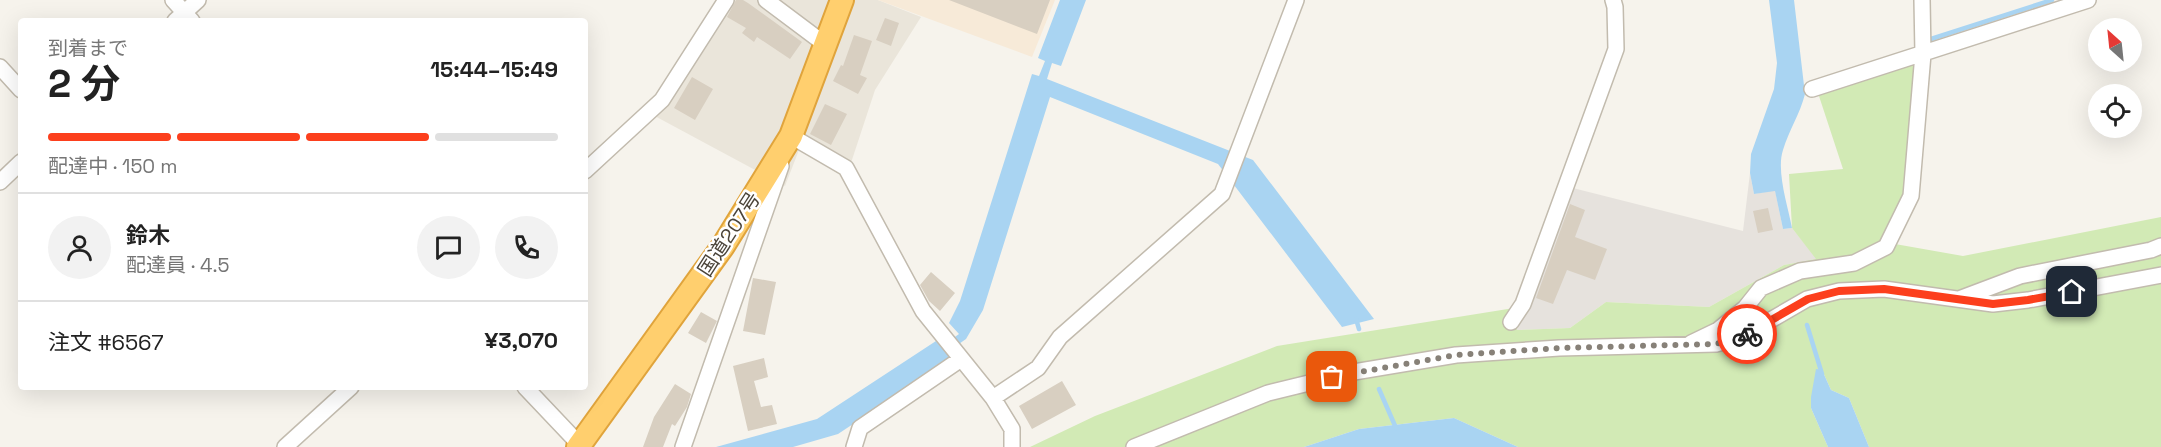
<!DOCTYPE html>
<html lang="ja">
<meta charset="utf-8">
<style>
:root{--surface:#fff;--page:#f2f2f2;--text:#222;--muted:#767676;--line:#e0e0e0;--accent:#fc3f1d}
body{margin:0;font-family:"Space Grotesk","Noto Sans JP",sans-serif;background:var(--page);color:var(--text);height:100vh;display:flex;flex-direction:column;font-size:22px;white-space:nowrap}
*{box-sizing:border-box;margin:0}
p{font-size:20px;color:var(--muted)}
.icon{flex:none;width:33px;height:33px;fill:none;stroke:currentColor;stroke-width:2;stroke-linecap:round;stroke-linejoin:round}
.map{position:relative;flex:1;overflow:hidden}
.panel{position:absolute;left:18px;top:18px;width:570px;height:372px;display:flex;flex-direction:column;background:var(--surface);border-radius:6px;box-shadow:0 6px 24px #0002}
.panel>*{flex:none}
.needle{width:39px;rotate:333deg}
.buttons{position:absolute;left:2088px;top:18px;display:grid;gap:12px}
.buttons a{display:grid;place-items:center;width:54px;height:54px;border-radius:50%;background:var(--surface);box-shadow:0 6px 24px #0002;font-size:30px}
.pin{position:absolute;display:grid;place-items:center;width:51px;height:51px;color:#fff;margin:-26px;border-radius:12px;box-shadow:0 3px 9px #0006}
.courier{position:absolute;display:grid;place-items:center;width:60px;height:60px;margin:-30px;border:4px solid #fc3f1d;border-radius:50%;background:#fff;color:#222;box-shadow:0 2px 8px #0007}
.head em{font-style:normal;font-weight:700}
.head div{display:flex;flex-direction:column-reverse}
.head{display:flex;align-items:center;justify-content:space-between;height:102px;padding:0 30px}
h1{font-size:39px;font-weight:700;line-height:45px}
.bar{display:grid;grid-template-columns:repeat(4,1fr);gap:9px 6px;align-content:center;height:72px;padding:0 30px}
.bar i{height:8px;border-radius:4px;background:var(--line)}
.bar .active{background:var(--accent)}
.bar p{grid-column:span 4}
.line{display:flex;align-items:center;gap:15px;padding:0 30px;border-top:2px solid var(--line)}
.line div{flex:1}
.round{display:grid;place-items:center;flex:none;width:63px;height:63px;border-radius:32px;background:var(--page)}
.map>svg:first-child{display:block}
.residential{fill:#eae5da}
.commercial{fill:#f7ead8}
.industrial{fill:#e6e2dd}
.green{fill:#d2eab5}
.water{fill:#a9d4f2}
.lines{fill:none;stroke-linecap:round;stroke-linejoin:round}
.stream{stroke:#a9d4f2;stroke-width:4.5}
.building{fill:#d8cfc1}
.minor-casing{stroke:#c2bbae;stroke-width:18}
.highway-casing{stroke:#e0a43c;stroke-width:26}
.minor{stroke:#fff;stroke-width:15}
.highway{stroke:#ffcf6e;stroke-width:22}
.done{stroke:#878178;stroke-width:6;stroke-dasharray:0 10.8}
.route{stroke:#fc3f1d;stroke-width:8}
.labels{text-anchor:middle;stroke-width:5;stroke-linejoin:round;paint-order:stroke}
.street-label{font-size:20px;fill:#4b4439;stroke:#fff}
</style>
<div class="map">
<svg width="2161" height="447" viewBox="0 0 2161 447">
<rect width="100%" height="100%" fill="#f6f3ec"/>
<path class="residential" d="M719,0H878L921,17L875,90L846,178L799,150L785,186L651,114Z"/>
<path class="commercial" d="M878,0H1055L1032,57Z"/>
<path class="industrial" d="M1750,173L1754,194L1775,190L1783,229L1792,228L1817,259L1784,265L1709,307L1606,302L1570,328L1517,330L1514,308L1561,185L1743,231Z"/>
<path class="green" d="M1916,61L1904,187L1895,244L1963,256L2161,217V447H1869L1849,398L1831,390L1822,370L1811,408L1828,447H1518L1454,418L1359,429L1304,447H1030L1095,416L1277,346L1514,308L1517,330L1570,328L1606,302L1709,307L1784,265L1816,259L1792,228L1789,174L1843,169L1818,93Z"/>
<path class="water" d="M1060,0H1086L1061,66L1052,63L1047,79L1253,160L1374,319L1342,327L1218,164L1050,97L983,310L966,339L946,353L951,359L838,434L793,447H716L817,419L936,341L941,347L959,334L949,323L960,301L1032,74L1039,76L1045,61L1038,58Z
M1769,0H1794L1805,94C1800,114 1789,130 1783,150C1776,171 1788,206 1792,228L1783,229L1775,191L1754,194L1750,173L1751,154L1774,89L1777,63Z
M1816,369L1822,370L1831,390L1849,398L1869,447H1828L1811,408V397Z
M1454,418L1518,447H1304L1359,429Z"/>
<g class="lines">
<path class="stream" d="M1929,44L1931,39L2052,0
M1356,319L1359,329
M1807,325L1822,374
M1379,389L1396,428"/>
</g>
<path class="building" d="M736,0H743L748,3L802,42L790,59L757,37L754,42L742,33L746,28L727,17Z
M949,0H1050L1037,34Z
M885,18L899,23L891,46L876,40Z
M854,35L872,41L860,75L867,78L858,94L833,81L841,65L843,66Z
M692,77L713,89L695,120L674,108Z
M825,104L847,114L831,145L810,134Z
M1570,204L1585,210L1575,237L1607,249L1595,280L1567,270L1553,304L1536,298Z
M1768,208L1773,230L1758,233L1753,211Z
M931,272L955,293L940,311L929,301L920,285Z
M753,278L776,282L765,335L743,331Z
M701,312L717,321L706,343L688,333Z
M764,358L768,377L754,381L761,407L772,405L777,424L748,431L733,366Z
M1062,381L1076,405L1032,429L1019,406Z
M675,384L691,394L687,407L675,426L672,424L663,447H643L654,417Z"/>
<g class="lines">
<g class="minor-casing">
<path id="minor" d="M173,0L192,21
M766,0L826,45
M175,21L198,0
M0,67L21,90
M1812,89L2088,0
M789,144L791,136L846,168L923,311L993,398L1012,429V447
M585,171L662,100L726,0
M0,182L21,162
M1959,299L2020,276L2151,250L2161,246
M1511,322L1523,304L1616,49L1615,7L1613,0
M1691,343L1718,330L1745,308L1761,288L1800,271L1854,263L1886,247L1911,196L1923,54L1922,0
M525,387L579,444
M993,398L1038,368L1060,337L1222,194L1296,0
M285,447L351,387
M683,447L781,166
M854,447L860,428L961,359
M1134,447L1268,393L1354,372L1456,355L1559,348L1716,344L1743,336L1807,299L1839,291L1884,289L1993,304L2028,300L2161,275"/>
</g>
<g class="highway-casing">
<path id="highway" d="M578,447L723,246L791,136L842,0"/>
</g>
<use href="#minor" class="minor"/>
<use href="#highway" class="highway"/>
</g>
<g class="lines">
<path class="done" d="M1332,377L1456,355L1559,348L1716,344L1747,334"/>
<path class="route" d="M1747,334L1808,299L1839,291L1884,289L1993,304L2028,300L2072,292"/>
</g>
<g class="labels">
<g class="street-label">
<text transform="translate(729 234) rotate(-57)" y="7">国道207号</text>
</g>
</g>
</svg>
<div class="buttons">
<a><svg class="needle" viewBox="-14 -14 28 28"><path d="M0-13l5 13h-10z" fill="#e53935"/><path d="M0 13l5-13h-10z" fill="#767676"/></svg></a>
<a><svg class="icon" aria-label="locate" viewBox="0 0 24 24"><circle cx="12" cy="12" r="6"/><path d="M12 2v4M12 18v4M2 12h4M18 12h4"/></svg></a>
</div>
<div class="pin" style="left:1332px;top:377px;background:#ea580c"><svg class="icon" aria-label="bag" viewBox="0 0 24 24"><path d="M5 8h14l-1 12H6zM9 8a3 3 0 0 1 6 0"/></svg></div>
<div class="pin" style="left:2072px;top:292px;background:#1f2937"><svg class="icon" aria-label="home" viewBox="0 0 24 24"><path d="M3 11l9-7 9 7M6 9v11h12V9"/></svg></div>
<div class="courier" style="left:1747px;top:334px"><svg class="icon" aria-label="bike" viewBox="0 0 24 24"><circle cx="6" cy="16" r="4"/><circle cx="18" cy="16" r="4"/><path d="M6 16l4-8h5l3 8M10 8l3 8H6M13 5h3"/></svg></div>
<section class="panel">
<div class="head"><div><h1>2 分</h1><p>到着まで</p></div><em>15:44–15:49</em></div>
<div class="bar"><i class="active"></i><i class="active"></i><i class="active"></i><i></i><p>配達中 · 150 m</p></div>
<div class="line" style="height:108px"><a class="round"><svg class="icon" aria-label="person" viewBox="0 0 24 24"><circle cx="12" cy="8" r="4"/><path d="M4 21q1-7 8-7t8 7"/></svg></a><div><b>鈴木</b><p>配達員 · 4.5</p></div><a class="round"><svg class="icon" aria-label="chat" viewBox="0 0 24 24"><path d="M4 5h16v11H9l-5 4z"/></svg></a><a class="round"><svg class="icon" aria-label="phone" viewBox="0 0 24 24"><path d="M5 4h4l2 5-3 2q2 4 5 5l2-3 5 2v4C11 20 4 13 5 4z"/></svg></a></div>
<div class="line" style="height:78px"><div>注文 #6567</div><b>¥3,070</b></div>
</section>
</div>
